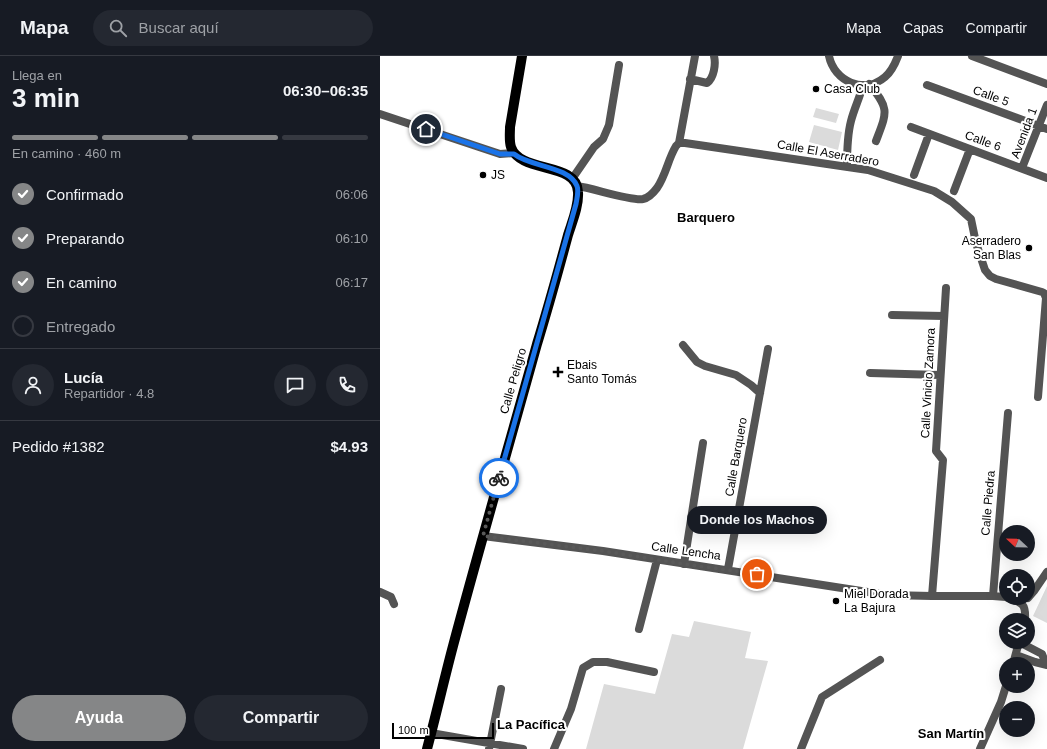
<!DOCTYPE html>
<html lang="es">
<meta charset="utf-8">
<style>
:root{--surface:#171b24;--page:#242831;--text:#f1f3f6;--muted:#9ea1a6;--line:#363941;--accent:#858687}
body{margin:0;font-family:Arial,sans-serif;background:var(--page);color:var(--text);height:100vh;display:flex;flex-direction:column;font-size:15px;white-space:nowrap}
*{box-sizing:border-box;margin:0}
p{font-size:13px;color:var(--muted)}
.icon{flex:none;width:22px;height:22px;fill:none;stroke:currentColor;stroke-width:2;stroke-linecap:round;stroke-linejoin:round}
.map{position:relative;flex:1;overflow:hidden}
.side{display:flex;flex-direction:column;background:var(--surface);width:380px}
.side>*{flex:none}
.needle{width:26px;rotate:292deg}
.buttons{position:absolute;left:619px;top:469px;display:grid;gap:8px}
.buttons a{display:grid;place-items:center;width:36px;height:36px;border-radius:50%;background:var(--surface);box-shadow:0 4px 16px #0002;font-size:20px}
.scale{position:absolute;left:12px;bottom:10px;width:102px;box-sizing:border-box;padding-left:4px;border:2px solid #000;border-top:0;font-size:11px;line-height:14px;white-space:nowrap;color:#000;-webkit-text-stroke:3px #fff;paint-order:stroke}
.pin{position:absolute;display:grid;place-items:center;width:34px;height:34px;color:#fff;margin:-17px;border:2px solid #fff;border-radius:50%;box-shadow:0 1px 4px #0007}
.courier{position:absolute;display:grid;place-items:center;width:40px;height:40px;margin:-20px;border:3px solid #1a73e8;border-radius:50%;background:#fff;color:#222;box-shadow:0 1px 5px #0007}
.bubble{position:absolute;height:28px;border-radius:14px;background:var(--surface);box-shadow:0 4px 16px #0002;font-size:13px;font-weight:700;line-height:28px;text-align:center}
.summary em{font-style:normal;font-weight:700}
.summary div{display:flex;flex-direction:column-reverse}
.summary{display:flex;align-items:center;justify-content:space-between;height:68px;padding:0 12px}
h1{font-size:26px;font-weight:700;line-height:30px}
.bar{display:grid;grid-template-columns:repeat(4,1fr);gap:6px 4px;align-content:center;height:48px;padding:0 12px}
.bar i{height:5px;border-radius:3px;background:var(--line)}
.bar .selected{background:var(--accent)}
.bar p{grid-column:span 4}
.line{display:flex;align-items:center;gap:10px;padding:0 12px;border-top:1px solid var(--line)}
.line div{flex:1}
.round{display:grid;place-items:center;flex:none;width:42px;height:42px;border-radius:21px;background:var(--page)}
ol{padding:0 12px;list-style:none}
li{display:flex;align-items:center;gap:12px;height:44px}
li p{margin-inline-start:auto}
li .icon{padding:4px;border-radius:50%;background:var(--accent);color:#fff;stroke-width:4}
li:last-child{color:var(--muted)}
li i{width:22px;height:22px;border:2px solid var(--line);border-radius:50%}
.button{display:flex;gap:8px;margin-top:auto;padding:8px 12px}
.button a{flex:1;height:46px;border-radius:24px;background:var(--accent);color:#fff;font-size:16px;font-weight:700;line-height:46px;text-align:center}
.button a+a{background:var(--page);color:var(--text)}
header{display:flex;align-items:center;gap:24px;box-sizing:border-box;height:56px;padding:0 20px;background:var(--surface);border-bottom:1px solid var(--line)}
header strong{font-size:19px}
nav{display:flex;gap:22px;margin-inline-start:auto;font-size:14px}
.search{width:280px;height:36px;background:var(--page);display:flex;align-items:center;gap:10px;box-sizing:border-box;padding:0 14px;border-radius:22px;color:var(--muted);font-size:15px}
main{display:flex;flex:1;min-height:0}
.map>svg:first-child{display:block}
.green{fill:#dbdbdb}
.lines{fill:none;stroke-linecap:round;stroke-linejoin:round}
.minor{stroke:#545454;stroke-width:8}
.major{stroke:#000;stroke-width:10}
.done{stroke:#595959;stroke-width:4;stroke-dasharray:0 7.2}
.route{stroke:#1a73e8;stroke-width:5}
.poi-dot{fill:#000;stroke:#fff;stroke-width:1.5}
.labels{text-anchor:middle;stroke-width:4;stroke-linejoin:round;paint-order:stroke}
.poi-label{font-size:12px;fill:#000;stroke:#fff;text-anchor:start}
.street-label{font-size:12px;fill:#000;stroke:#fff}
.neighbourhood-label{font-size:13px;font-weight:bold;fill:#000;stroke:#fff}
</style>
<header>
<strong>Mapa</strong>
<div class="search"><svg class="icon" aria-label="search" viewBox="0 0 24 24"><circle cx="10" cy="10" r="6"/><path d="M15 15l6 6"/></svg>Buscar aquí</div>
<nav><a>Mapa</a><a>Capas</a><a>Compartir</a></nav>
</header>
<main>
<section class="side">
<div class="summary"><div><h1>3 min</h1><p>Llega en</p></div><em>06:30–06:35</em></div>
<div class="bar"><i class="selected"></i><i class="selected"></i><i class="selected"></i><i></i><p>En camino · 460 m</p></div>
<ol>
<li><svg class="icon" aria-label="check" viewBox="0 0 24 24"><path d="M5 12l5 5 9-10"/></svg>Confirmado<p>06:06</p></li>
<li><svg class="icon" aria-label="check" viewBox="0 0 24 24"><path d="M5 12l5 5 9-10"/></svg>Preparando<p>06:10</p></li>
<li><svg class="icon" aria-label="check" viewBox="0 0 24 24"><path d="M5 12l5 5 9-10"/></svg>En camino<p>06:17</p></li>
<li><i></i>Entregado</li>
</ol>
<div class="line" style="height:72px"><a class="round"><svg class="icon" aria-label="person" viewBox="0 0 24 24"><circle cx="12" cy="8" r="4"/><path d="M4 21q1-7 8-7t8 7"/></svg></a><div><b>Lucía</b><p>Repartidor · 4.8</p></div><a class="round"><svg class="icon" aria-label="chat" viewBox="0 0 24 24"><path d="M4 5h16v11H9l-5 4z"/></svg></a><a class="round"><svg class="icon" aria-label="phone" viewBox="0 0 24 24"><path d="M5 4h4l2 5-3 2q2 4 5 5l2-3 5 2v4C11 20 4 13 5 4z"/></svg></a></div>
<div class="line" style="height:52px"><div>Pedido #1382</div><b>$4.93</b></div>
<div class="button"><a>Ayuda</a><a>Compartir</a></div>
</section>
<div class="map">
<svg width="667" height="693" viewBox="0 0 667 693">
<rect width="100%" height="100%" fill="#fff"/>
<path class="green" d="M436,52L459,58L456,67L433,61Z
M434,69L462,76L458,94L429,86Z
M667,530V567L653,560Z
M314,565L371,576L365,602L388,605L363,693H206L224,628L275,638L292,578L309,581Z"/>
<g class="lines">
<path class="minor" d="M449,0C454,25 484,39 505,21C512,15 515,8 518,0
M592,0L667,28
M310,23L327,27C334,22 336,8 334,0
M489,28C510,53 507,56 496,85
M547,29L667,73
M0,58L120,98L134,97
M531,71L667,122
M299,87L315,0
M467,111C467,96 467,80 471,65C474,53 480,41 483,29
M642,112L667,49
M534,119L549,78
M192,123L214,91L223,83L229,69L239,9
M197,130C213,132 250,145 263,143C268,142 274,136 277,132C286,119 288,103 296,90L299,87H305L488,114L554,135L572,146L591,163L596,187L605,214L610,220L616,223L662,236L664,237L666,242L658,341
M574,135L590,93
M512,259L564,260
M303,289L317,306L325,310L356,319L371,329L380,337
M490,317L560,319
M103,480L223,495L507,539L552,540H613L626,541
M304,508L323,387
M348,513L388,293
M0,536L11,541L14,548
M552,540L563,404L556,395L566,232
M613,540L628,357
M628,542C643,547 646,548 645,564
M648,542L654,535L667,516
M259,573L277,504
M639,586L662,598L666,608
M636,599L655,606L667,609
M633,608L639,586
M51,677L143,693
M109,693L121,633
M174,693L191,653L203,612L213,606H227L274,616
M421,693L442,641L500,604
M600,693L621,646L626,630"/>
<path class="major" d="M47,693C56,659 64,624 73,590C100,489 129,389 157,288C168,252 178,216 188,179C192,166 199,150 198,136C197,105 140,118 131,91C129,85 130,77 130,71L142,0"/>
</g>
<g class="lines">
<path class="done" d="M119,422L103,480L223,495L304,508L377,518"/>
<path class="route" d="M46,73L120,98H134C150,111 189,110 197,130C199,135 197,142 196,148L119,422"/>
</g>
<g class="poi-dot">
<circle cx="436" cy="33" r="4"/>
<circle cx="103" cy="119" r="4"/>
<circle cx="649" cy="192" r="4"/>
<path d="M176 310h4v4h4v4h-4v4h-4v-4h-4v-4h4z"/>
<circle cx="456" cy="545" r="4"/>
</g>
<g class="labels">
<g class="poi-label">
<text x="444" y="37">Casa Club</text>
<text x="111" y="123">JS</text>
<text x="641" y="189" text-anchor="end">Aserradero<tspan x="641" dy="14">San Blas</tspan></text>
<text x="187" y="313">Ebais<tspan x="187" dy="14">Santo Tomás</tspan></text>
<text x="464" y="542">Miel Dorada<tspan x="464" dy="14">La Bajura</tspan></text>
</g>
<g class="street-label">
<text transform="translate(611 40) rotate(20)" y="4">Calle 5</text>
<text transform="translate(644 77) rotate(-69)" y="4">Avenida 1</text>
<text transform="translate(603 85) rotate(20)" y="4">Calle 6</text>
<text transform="translate(448 97) rotate(10)" y="4">Calle El Aserradero</text>
<text transform="translate(133 325) rotate(-74)" y="4">Calle Peligro</text>
<text transform="translate(548 327) rotate(-87)" y="4">Calle Vinicio Zamora</text>
<text transform="translate(356 401) rotate(-80)" y="4">Calle Barquero</text>
<text transform="translate(608 447) rotate(-85)" y="4">Calle Piedra</text>
<text transform="translate(306 495) rotate(8)" y="4">Calle Lencha</text>
</g>
<g class="neighbourhood-label">
<text x="326" y="166">Barquero</text>
<text x="151" y="673">La Pacífica</text>
<text x="571" y="682">San Martín</text>
</g>
</g>
</svg>
<div class="buttons">
<a><svg class="needle" viewBox="-14 -14 28 28"><path d="M0-13l5 13h-10z" fill="#e53935"/><path d="M0 13l5-13h-10z" fill="#9ea1a6"/></svg></a>
<a><svg class="icon" aria-label="locate" viewBox="0 0 24 24"><circle cx="12" cy="12" r="6"/><path d="M12 2v4M12 18v4M2 12h4M18 12h4"/></svg></a>
<a><svg class="icon" aria-label="layers" viewBox="0 0 24 24"><path d="M12 4l9 5-9 5-9-5zM3 14l9 5 9-5"/></svg></a>
<a>+</a>
<a>−</a>
</div>
<div class="scale">100 m</div>
<div class="pin" style="left:377px;top:518px;background:#ea580c"><svg class="icon" aria-label="bag" viewBox="0 0 24 24"><path d="M5 8h14l-1 12H6zM9 8a3 3 0 0 1 6 0"/></svg></div>
<div class="pin" style="left:46px;top:73px;background:#1f2937"><svg class="icon" aria-label="home" viewBox="0 0 24 24"><path d="M3 11l9-7 9 7M6 9v11h12V9"/></svg></div>
<div class="courier" style="left:119px;top:422px"><svg class="icon" aria-label="bike" viewBox="0 0 24 24"><circle cx="6" cy="16" r="4"/><circle cx="18" cy="16" r="4"/><path d="M6 16l4-8h5l3 8M10 8l3 8H6M13 5h3"/></svg></div>
<div class="bubble" style="left:307px;top:450px;width:140px">Donde los Machos</div>
</div>
</main>
